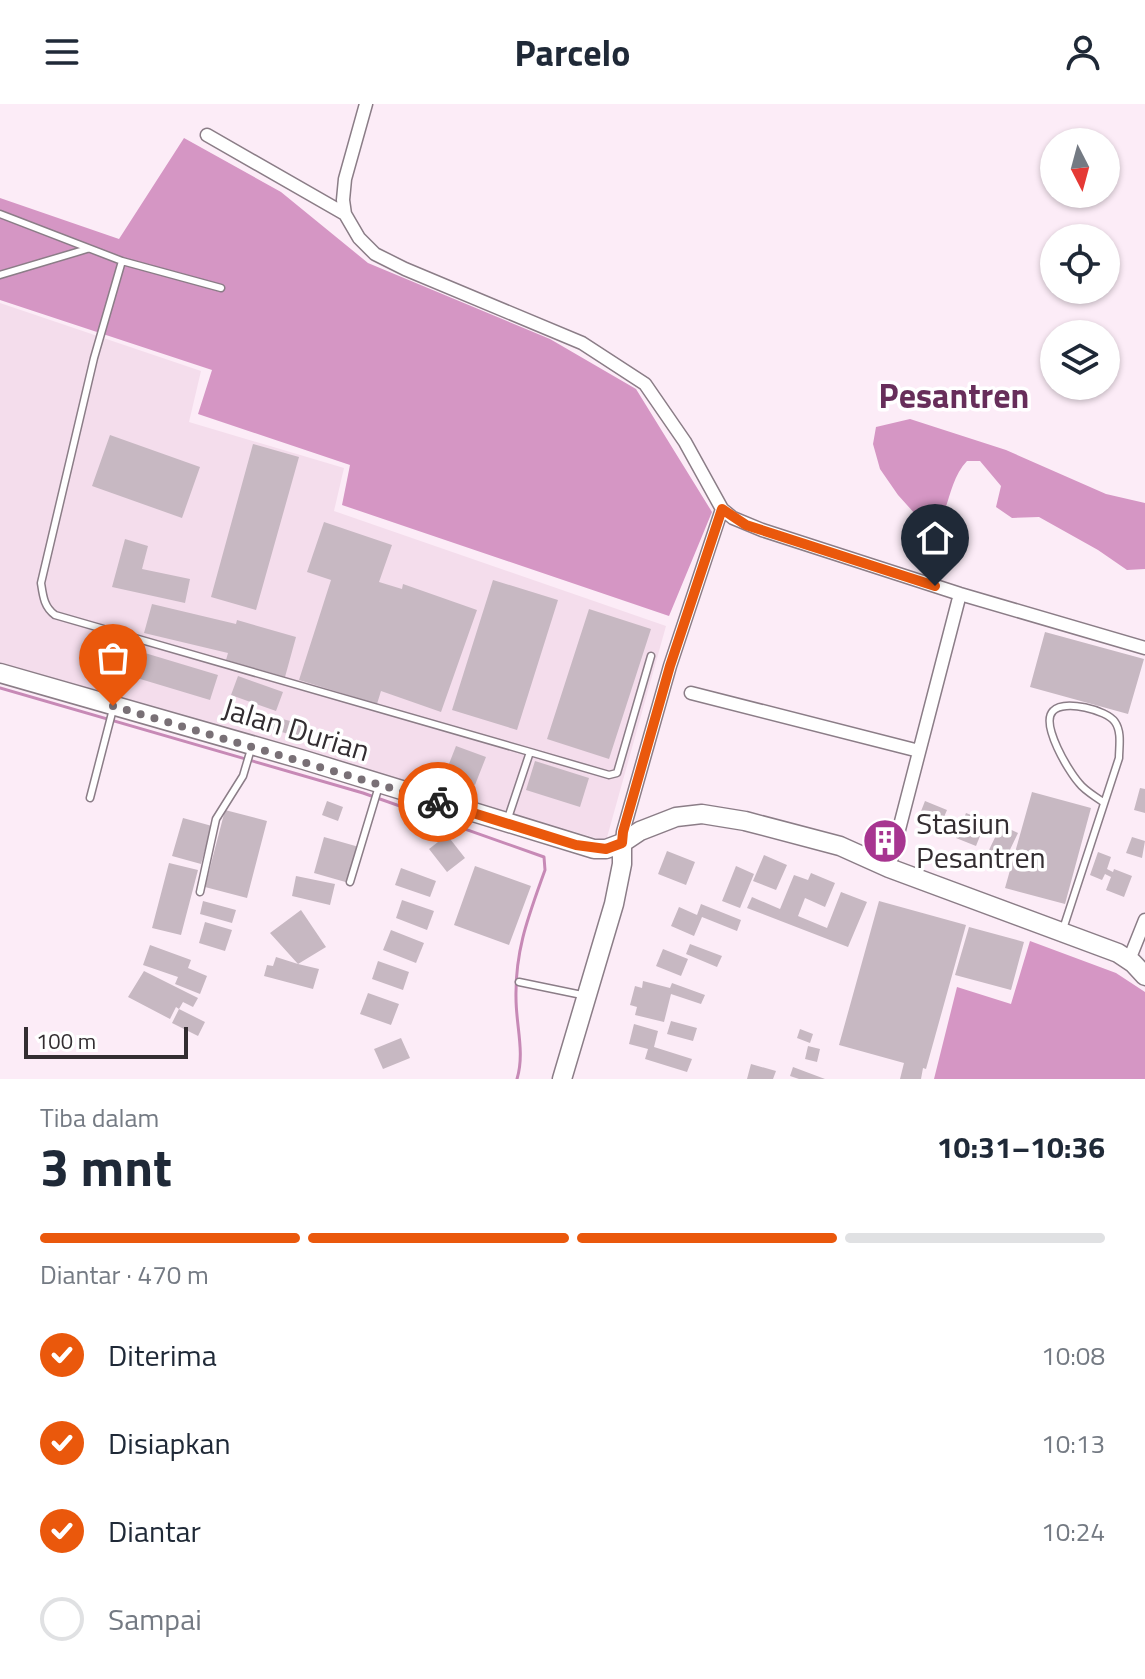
<!DOCTYPE html>
<html lang="id">
<meta charset="utf-8">
<style>
:root{--surface:#fff;--page:#f6f6f7;--text:#1f2937;--muted:#747a83;--line:#e0e1e3;--accent:#ea580c}
body{margin:0;font-family:"Titillium Web",sans-serif;background:var(--page);color:var(--text);height:100vh;display:flex;flex-direction:column;font-size:30px;white-space:nowrap}
*{box-sizing:border-box;margin:0}
p{font-size:26px;color:var(--muted)}
.icon{flex:none;width:44px;height:44px;fill:none;stroke:currentColor;stroke-width:2;stroke-linecap:round;stroke-linejoin:round}
.map{position:relative;height:975px;overflow:hidden}
.sheet{display:flex;flex-direction:column;background:var(--surface);flex:1}
.sheet>*{flex:none}
.needle{width:52px;rotate:174deg}
.controls{position:absolute;left:1040px;top:24px;display:grid;gap:16px}
.controls a{display:grid;place-items:center;width:80px;height:80px;border-radius:50%;background:var(--surface);box-shadow:0 2px 6px #0004;font-size:40px}
.scale{position:absolute;left:24px;bottom:20px;width:164px;box-sizing:border-box;padding-left:8px;border:4px solid #332d31;border-top:0;font-size:22px;line-height:28px;white-space:nowrap;color:#332d31;-webkit-text-stroke:6px #fff;paint-order:stroke}
.pin{position:absolute;display:grid;place-items:center;width:68px;height:68px;color:#fff;margin:-82px -34px;border-radius:50% 50% 50% 0;rotate:-45deg;box-shadow:0 0 8px #0007}
.pin .icon{rotate:45deg}
.courier{position:absolute;display:grid;place-items:center;width:80px;height:80px;margin:-40px;border:6px solid #ea580c;border-radius:50%;background:#fff;color:#222;box-shadow:0 2px 10px #0007}
.head em{font-style:normal;font-weight:700}
.head div{display:flex;flex-direction:column-reverse}
.head{display:flex;align-items:center;justify-content:space-between;height:136px;padding:0 40px}
h1{font-size:52px;font-weight:700;line-height:60px}
.bar{display:grid;grid-template-columns:repeat(4,1fr);gap:12px 8px;align-content:center;height:96px;padding:0 40px}
.bar i{height:10px;border-radius:6px;background:var(--line)}
.bar .selected{background:var(--accent)}
.bar p{grid-column:span 4}
ol{padding:0 40px;list-style:none}
li{display:flex;align-items:center;gap:24px;height:88px}
li p{margin-inline-start:auto}
li .icon{padding:8px;border-radius:50%;background:var(--accent);color:#fff;stroke-width:4}
li:last-child{color:var(--muted)}
li i{width:44px;height:44px;border:4px solid var(--line);border-radius:50%}
header{display:flex;justify-content:space-between;align-items:center;height:104px;padding:0 40px;background:var(--surface);font-size:36px;font-weight:700}
.map>svg:first-child{display:block}
.built{fill:#f4ddec}
.forest{fill:#d596c4}
.lines{fill:none;stroke-linecap:round;stroke-linejoin:round}
.stream{stroke:#c789b6;stroke-width:3}
.building{fill:#c7b8c2}
.service-casing{stroke:#8b7d87;stroke-width:9}
.minor-casing{stroke:#8b7d87;stroke-width:15}
.secondary-casing{stroke:#8b7d87;stroke-width:21}
.service{stroke:#fff;stroke-width:6}
.minor{stroke:#fff;stroke-width:12}
.secondary{stroke:#fff;stroke-width:18}
.done{stroke:#797076;stroke-width:8;stroke-dasharray:0 14.4}
.route{stroke:#ea580c;stroke-width:10}
.labels{text-anchor:middle;stroke-width:7;stroke-linejoin:round;paint-order:stroke}
.street-label{font-size:30px;fill:#332d31;stroke:#fff}
.poi-label{font-size:30px;fill:#332d31;stroke:#fff;text-anchor:start}
.quarter-label{font-size:34px;font-weight:bold;fill:#672e5a;stroke:#fff}
</style>
<header><svg class="icon" aria-label="menu" viewBox="0 0 24 24"><path d="M4 6h16M4 12h16M4 18h16"/></svg>Parcelo<svg class="icon" aria-label="person" viewBox="0 0 24 24"><circle cx="12" cy="8" r="4"/><path d="M4 21q1-7 8-7t8 7"/></svg></header>
<div class="map">
<svg width="1145" height="975" viewBox="0 0 1145 975">
<rect width="100%" height="100%" fill="#fcecf7"/>
<path class="built" d="M0,199L201,267L189,318L344,364L334,407L666,522L606,737L0,561Z"/>
<path class="forest" d="M184,34L281,88L368,159L550,235L636,285L712,408L669,512L342,401L350,361L198,310L212,266L0,196V94L119,135Z
M910,315L1006,346L1106,390L1145,399V465L1127,466L1098,446L1039,413L1012,414L996,403L1001,382L980,357H967C951,374 950,397 940,418L916,411L898,391L880,365L873,340L876,323Z
M1030,837L1116,869L1145,888V975H934L957,883L1011,900Z"/>
<g class="lines">
<path class="stream" d="M0,584L363,689L544,753L545,766C529,811 515,845 516,894C516,922 525,948 517,975"/>
</g>
<path class="building" d="M110,331L200,363L182,414L92,382Z
M253,340L299,353L256,506L211,493Z
M324,418L392,441L379,478L402,485L403,480L477,506L441,608L381,587L377,600L299,576L331,476L307,468Z
M125,435L148,442L142,465L190,475L185,499L112,483Z
M493,476L558,496L517,626L452,606Z
M152,500L236,520L237,516L296,533L285,573L226,556L228,549L144,529Z
M589,505L651,525L609,655L547,635Z
M1045,528L1144,555L1128,610L1030,583Z
M125,543L218,571L210,596L117,568Z
M238,572L283,588L276,607L231,591Z
M267,611L313,623L310,636L264,623Z
M456,642L486,653L475,681L445,670Z
M535,657L589,674L580,703L526,686Z
M1140,684L1145,685V709L1134,706Z
M1032,688L1091,704L1065,800L1005,784Z
M327,697L343,703L338,717L322,711Z
M925,697L947,706L937,729L916,720Z
M225,706L267,717L247,794L205,783Z
M966,709L986,717L976,742L956,734Z
M183,714L212,722L201,760L172,752Z
M1001,721L1018,729L1006,754L989,746Z
M880,726L895,731L890,748L875,743Z
M447,731L465,754L447,768L429,745Z
M324,733L359,743L349,779L314,769Z
M1132,733L1145,737L1142,754L1126,749Z
M667,747L695,758L686,781L658,770Z
M1098,748L1111,753L1107,765L1113,768L1114,765L1132,772L1124,793L1106,786L1111,773L1105,770L1102,776L1090,771Z
M764,751L787,761L776,786L753,777Z
M169,759L198,766L181,831L152,824Z
M475,762L531,782L509,841L454,821Z
M736,762L754,770L740,804L722,797Z
M401,764L436,777L430,793L395,781Z
M811,769L835,779L825,803L805,794L798,812L827,824L841,788L867,798L848,843L747,804L752,793L780,805L794,771L808,776Z
M296,772L335,780L330,801L292,792Z
M402,796L434,807L427,826L396,814Z
M203,797L236,806L232,819L200,810Z
M879,797L966,821L926,965L923,964L921,975H900L904,959L839,941Z
M701,800L741,816L737,827L702,813L694,832L671,822L679,803L697,811Z
M301,806L326,843L298,860L319,865L313,885L264,872L267,861L273,862L276,853L298,860L270,829Z
M205,818L232,826L225,847L199,839Z
M969,823L1024,838L1011,886L955,871Z
M391,826L424,839L416,859L383,846Z
M690,840L722,852L717,863L686,850Z
M150,841L191,856L188,864L207,872L200,890L175,880L178,873L143,861Z
M663,845L688,855L681,872L656,862Z
M378,857L409,868L403,886L372,875Z
M144,867L198,894L193,903L183,898L179,905L176,903L170,915L128,893Z
M643,877L670,884L672,879L705,891L701,900L671,890L664,918L635,911L637,903L630,901L635,882L642,884Z
M368,889L399,900L391,921L360,910Z
M179,905L205,918L198,932L172,919Z
M671,917L697,924L693,937L667,930Z
M634,920L658,927L654,943L692,955L687,968L645,955L648,945L629,940Z
M800,925L813,930L810,939L797,934Z
M401,934L410,954L383,965L374,945Z
M808,942L820,945L817,958L805,955Z
M751,960L776,967L773,975H747Z
M793,963L825,975H799L790,972Z"/>
<g class="lines">
<g class="service-casing">
<path id="service" d="M0,110L122,157L94,254L41,479C43,492 44,503 55,511L530,648L508,714
M122,157L221,184
M0,171L87,145
M530,648L609,671L617,669L651,552
M90,694L113,605
M350,778L379,682
M200,788L216,715L243,672L251,645
M1063,825L1119,654C1119,643 1122,628 1115,618C1107,606 1064,595 1053,607C1040,620 1069,668 1079,679C1085,687 1095,692 1103,698
M519,878L582,891"/>
</g>
<g class="minor-casing">
<path id="minor" d="M366,0L345,75L343,96L345,110L359,134L375,150L405,165L582,239L645,280L685,338L722,405L733,414L762,426L960,490L1145,544
M207,31L345,110
M691,589L919,647
M622,739L623,728L670,562L722,405
M889,764L960,490
M1129,856L1145,816"/>
</g>
<g class="secondary-casing">
<path id="secondary" d="M0,569L304,656L594,745H606L622,739L640,727L676,713L702,710L745,717L840,742L889,764L1118,849L1133,859L1145,872
M562,975L614,800L622,760V739"/>
</g>
<use href="#service" class="service"/>
<use href="#minor" class="minor"/>
<use href="#secondary" class="secondary"/>
</g>
<g class="lines">
<path class="done" d="M113,602L438,698"/>
<path class="route" d="M438,698L576,741L606,745L622,739L623,728L670,562L722,405L746,421L935,482"/>
</g>
<defs>
<g id="building-disc" transform="scale(2.3)"><circle r="9.5" fill="#a73590" stroke="#fff"/><path d="M-4-6H4V6H1V3H-1V6H-4ZM-2.5-4.3h1.7v1.8h-1.7ZM.8-4.3h1.7v1.8H.8ZM-2.5-1h1.7V.8h-1.7ZM.8-1h1.7V.8H.8Z" fill="#fff"/></g>
</defs>
<g fill-rule="evenodd">
<use href="#building-disc" x="885" y="737"/>
</g>
<g class="labels">
<g class="street-label">
<text transform="translate(296 626) rotate(17)" y="10">Jalan Durian</text>
</g>
<g class="poi-label">
<text x="916" y="730">Stasiun<tspan x="916" dy="34">Pesantren</tspan></text>
</g>
<g class="quarter-label">
<text x="954" y="304">Pesantren</text>
</g>
</g>
</svg>
<div class="controls">
<a><svg class="needle" viewBox="-14 -14 28 28"><path d="M0-13l5 13h-10z" fill="#e53935"/><path d="M0 13l5-13h-10z" fill="#747a83"/></svg></a>
<a><svg class="icon" aria-label="locate" viewBox="0 0 24 24"><circle cx="12" cy="12" r="6"/><path d="M12 2v4M12 18v4M2 12h4M18 12h4"/></svg></a>
<a><svg class="icon" aria-label="layers" viewBox="0 0 24 24"><path d="M12 4l9 5-9 5-9-5zM3 14l9 5 9-5"/></svg></a>
</div>
<div class="scale">100 m</div>
<div class="pin" style="left:113px;top:602px;background:#ea580c"><svg class="icon" aria-label="bag" viewBox="0 0 24 24"><path d="M5 8h14l-1 12H6zM9 8a3 3 0 0 1 6 0"/></svg></div>
<div class="pin" style="left:935px;top:482px;background:#1f2937"><svg class="icon" aria-label="home" viewBox="0 0 24 24"><path d="M3 11l9-7 9 7M6 9v11h12V9"/></svg></div>
<div class="courier" style="left:438px;top:698px"><svg class="icon" aria-label="bike" viewBox="0 0 24 24"><circle cx="6" cy="16" r="4"/><circle cx="18" cy="16" r="4"/><path d="M6 16l4-8h5l3 8M10 8l3 8H6M13 5h3"/></svg></div>
</div>
<section class="sheet">
<div class="head"><div><h1>3 mnt</h1><p>Tiba dalam</p></div><em>10:31–10:36</em></div>
<div class="bar"><i class="selected"></i><i class="selected"></i><i class="selected"></i><i></i><p>Diantar · 470 m</p></div>
<ol>
<li><svg class="icon" aria-label="check" viewBox="0 0 24 24"><path d="M5 12l5 5 9-10"/></svg>Diterima<p>10:08</p></li>
<li><svg class="icon" aria-label="check" viewBox="0 0 24 24"><path d="M5 12l5 5 9-10"/></svg>Disiapkan<p>10:13</p></li>
<li><svg class="icon" aria-label="check" viewBox="0 0 24 24"><path d="M5 12l5 5 9-10"/></svg>Diantar<p>10:24</p></li>
<li><i></i>Sampai</li>
</ol>
</section>
